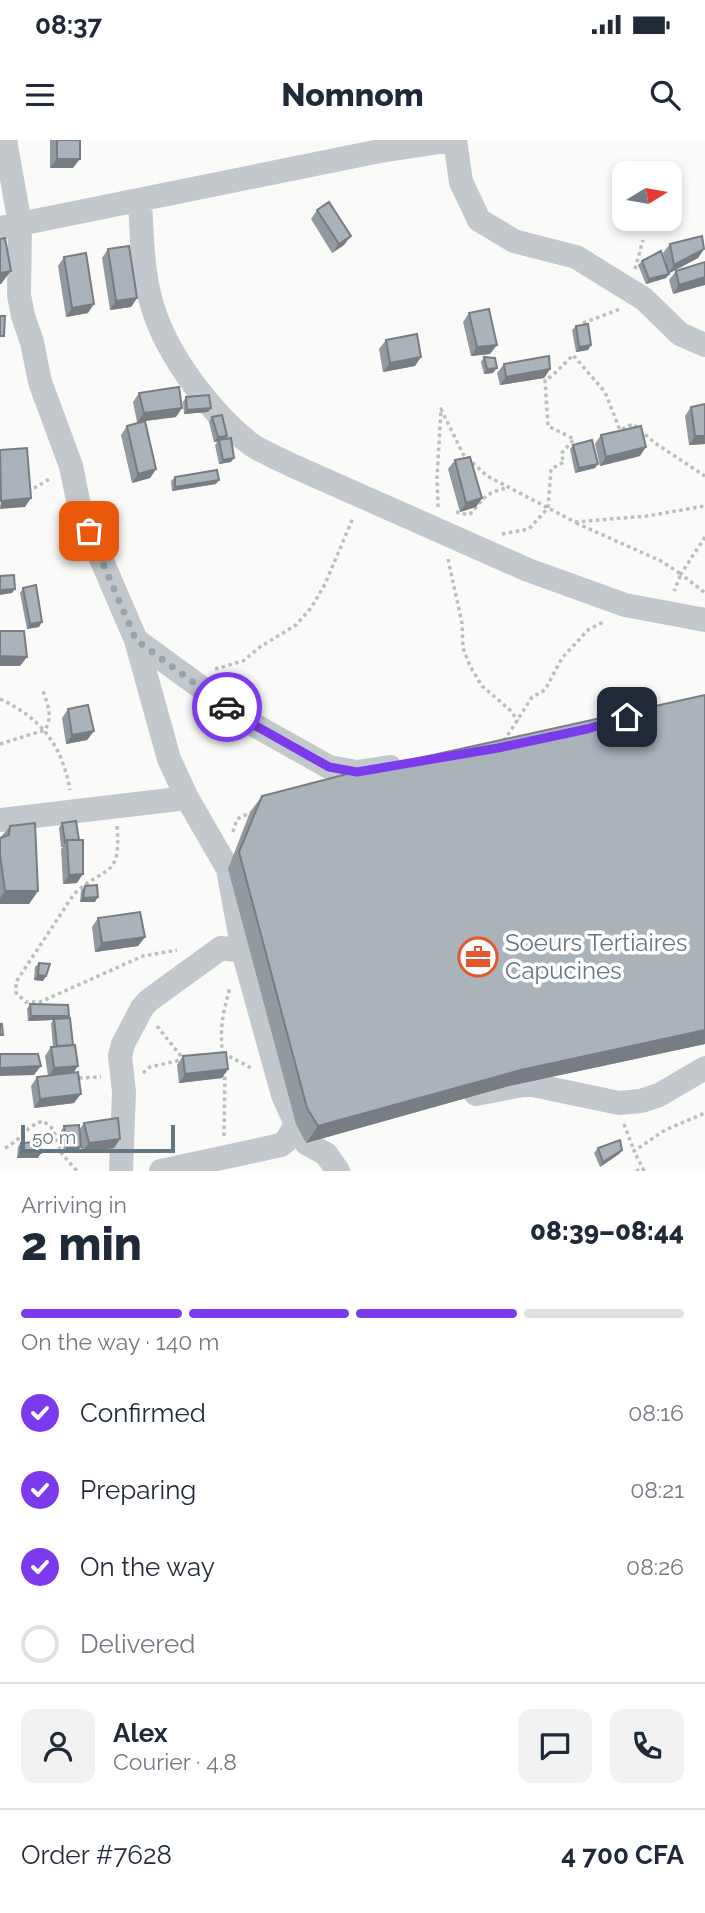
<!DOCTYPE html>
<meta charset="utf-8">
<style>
:root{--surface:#fff;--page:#f2f2f3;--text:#1f2937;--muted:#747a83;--line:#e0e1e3;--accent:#7c3aed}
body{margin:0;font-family:Raleway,sans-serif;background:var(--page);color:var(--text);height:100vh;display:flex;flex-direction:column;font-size:26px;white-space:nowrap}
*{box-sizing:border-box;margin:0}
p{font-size:23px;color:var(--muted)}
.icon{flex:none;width:38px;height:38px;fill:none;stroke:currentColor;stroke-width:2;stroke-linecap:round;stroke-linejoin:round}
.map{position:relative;height:1031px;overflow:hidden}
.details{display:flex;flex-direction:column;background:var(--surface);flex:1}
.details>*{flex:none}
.needle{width:46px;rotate:79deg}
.tools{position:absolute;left:612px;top:21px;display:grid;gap:14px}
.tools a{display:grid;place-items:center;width:70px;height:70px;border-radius:14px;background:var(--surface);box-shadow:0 4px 10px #0003;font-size:35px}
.scale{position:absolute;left:21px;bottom:18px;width:154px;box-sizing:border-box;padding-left:7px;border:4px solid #657683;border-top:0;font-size:19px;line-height:24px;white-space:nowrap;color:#657683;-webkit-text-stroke:5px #fff;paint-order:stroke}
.pin{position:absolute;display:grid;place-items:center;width:60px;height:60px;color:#fff;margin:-30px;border-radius:14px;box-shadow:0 4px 10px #0006}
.courier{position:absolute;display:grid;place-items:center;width:70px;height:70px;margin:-35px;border:5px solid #7c3aed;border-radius:50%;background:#fff;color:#222;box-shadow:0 2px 9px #0007}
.head em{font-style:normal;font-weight:800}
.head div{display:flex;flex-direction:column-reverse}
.head{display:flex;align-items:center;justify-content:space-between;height:119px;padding:0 21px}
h1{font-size:46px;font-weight:800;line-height:52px}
.bar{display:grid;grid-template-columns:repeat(4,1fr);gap:10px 7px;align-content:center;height:84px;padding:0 21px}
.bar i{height:9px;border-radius:5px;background:var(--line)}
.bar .selected{background:var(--accent)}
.bar p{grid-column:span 4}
.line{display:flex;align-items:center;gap:18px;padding:0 21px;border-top:2px solid var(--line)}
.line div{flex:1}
.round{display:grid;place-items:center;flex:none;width:74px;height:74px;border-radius:14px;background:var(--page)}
ol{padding:0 21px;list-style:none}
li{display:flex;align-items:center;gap:21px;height:77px}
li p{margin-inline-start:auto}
li .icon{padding:7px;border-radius:50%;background:var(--accent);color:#fff;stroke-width:4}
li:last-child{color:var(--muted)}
li i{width:38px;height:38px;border:4px solid var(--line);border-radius:50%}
.status{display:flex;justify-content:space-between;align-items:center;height:49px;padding:0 35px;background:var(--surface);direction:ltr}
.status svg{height:19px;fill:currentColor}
header{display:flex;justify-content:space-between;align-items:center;height:91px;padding:0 21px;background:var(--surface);font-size:32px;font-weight:800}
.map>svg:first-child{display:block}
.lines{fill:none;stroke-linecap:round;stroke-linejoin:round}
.path{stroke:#bbbfc2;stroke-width:3.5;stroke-dasharray:3.5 3.5;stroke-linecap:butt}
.street{stroke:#c3c8cc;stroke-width:24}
.wall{fill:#929a9f}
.shaded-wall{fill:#777d82}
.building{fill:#aab3b9;stroke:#777d82;stroke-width:2}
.done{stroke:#99a4ac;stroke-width:7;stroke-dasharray:0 12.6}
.route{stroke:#7c3aed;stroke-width:9}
.labels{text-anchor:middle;stroke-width:7;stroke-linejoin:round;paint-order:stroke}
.poi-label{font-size:24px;fill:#657683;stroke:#fff;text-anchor:start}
</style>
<div class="status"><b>08:37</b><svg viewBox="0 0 49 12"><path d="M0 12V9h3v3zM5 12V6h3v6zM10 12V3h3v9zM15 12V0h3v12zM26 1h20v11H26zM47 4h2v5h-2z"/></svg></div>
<header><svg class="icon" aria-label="menu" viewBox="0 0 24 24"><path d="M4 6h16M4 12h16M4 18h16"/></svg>Nomnom<svg class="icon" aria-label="search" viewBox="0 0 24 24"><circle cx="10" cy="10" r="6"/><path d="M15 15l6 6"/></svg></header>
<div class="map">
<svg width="705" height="1031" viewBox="0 0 705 1031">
<rect width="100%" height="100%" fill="#fafaf8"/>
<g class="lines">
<path class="path" d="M635,129L643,100
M583,183L620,169
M28,352L51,338
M438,367L437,338L441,269L463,314L487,336L575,382L647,376L705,366
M456,372L469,375C487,356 481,355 509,347
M576,383L661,421L681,434L674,451
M502,394L529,389L548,368L551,329L564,322L561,314L574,299L548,286L545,240L552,236L573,215L605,252L620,290L633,284L655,303L705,336
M705,397L681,434L705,453
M448,419L462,483L463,508L470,526L482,546L510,570L518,581
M215,529L243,521L260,507L296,485L311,468L325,444L353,378
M0,559C41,578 62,605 70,650
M504,601L532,557L545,550L562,518L588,490L605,481
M0,604L45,590C53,576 48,566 43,551
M117,686C121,739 107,724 74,754L16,842V853L26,862H40L143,816L177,810
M233,692L237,679L252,672
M157,886L184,920
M223,913L253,929
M223,915C219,890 223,872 230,848
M143,933L150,927L185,919
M79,938L101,937
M624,984L634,1011
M224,996L225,930
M5,1008C22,1000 24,987 43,981L53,989L62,1014L77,1031
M636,1031L643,1028
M644,1031L634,1011L665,990L705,973"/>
<path class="street" d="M5,0L20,84L19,155L23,176L32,202L40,242L71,326L80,370L136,500L169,619L187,658L228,729L243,811L283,955L296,984L306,1003L326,1014L338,1031
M455,0L461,42L479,80L514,101L576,117L644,159L680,194L705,205
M140,60C142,99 142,140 156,177C172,221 214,277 252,305C264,313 278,318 291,325L528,430L625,465L705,480
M0,88L380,11L453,0
M136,500L247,581L329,627L357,632L390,627
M0,680L187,658
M476,954L528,944L619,963L641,961L659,955L705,928
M121,1031L124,952L120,916L123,904L142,868L148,861L221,808L243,811
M161,1031L281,1005L287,1000L296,984"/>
</g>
<path class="wall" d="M50,0H80L73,28H50Z
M317,70L344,105L332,113L311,79Z
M670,104L704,109L698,118L669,133L666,138L646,144L638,125L642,121L666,123L663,113Z
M108,109L137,158L131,167L110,170L102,118Z
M64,117L88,173L66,177L58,126Z
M705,122L673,154L669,140L676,131Z
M469,173L490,214L471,216L463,182Z
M576,186L591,205L588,210L576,212L572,190Z
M386,200L415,226L383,232L379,209Z
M484,217L493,233L484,234L481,222Z
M504,224L550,229L544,238L500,245L497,233Z
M139,253L176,277L137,282L133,262Z
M186,257L211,268L208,272L184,274L183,262Z
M705,264V304L689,305L685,276L691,267Z
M212,277L227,296L225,299L231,322L219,324L215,305L218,301L214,302L209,282Z
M127,286L156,329L150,338L132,343L121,295Z
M601,295L640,316L600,326L595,304Z
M573,305L598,324L595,328L575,333L570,309Z
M455,320L482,358L476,367L460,372L448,329Z
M175,337L216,344L172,351L171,341Z
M23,448L39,487L27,489L20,453Z
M705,555V904L509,946L306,1003L296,984L228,729L250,672L262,656Z
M68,569L94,591L87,600L66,604L62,578Z
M76,681L77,743L63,744L61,709L63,707H61L59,688L62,683Z
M10,686L38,751L29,764H0V698Z
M85,746L95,762H80L81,751Z
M98,778L145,797L138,806L95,812L92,787Z
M39,823L46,836L43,841L34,840L35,827Z
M30,864L68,878L74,932V963L34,968L31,946L37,937L48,936L45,916L51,907H53L51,883L53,880L28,881L27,869Z
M183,916L228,929L222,938L179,943L177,925Z
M84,983L120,999L114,1008L82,1012L80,1003L81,1007L77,1011L64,1012L61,991L64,986L79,990Z
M21,1003L38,1018H17L18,1007Z
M598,1008L622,1010L619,1014L600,1027L594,1013Z"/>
<path class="shaded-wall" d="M57,19H80L73,28H50Z
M351,96L344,105L332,113L339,104Z
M704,109L698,118L668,134L674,125Z
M11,131L1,144H0V133Z
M669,134L666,138L646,144L649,139Z
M705,137V145L673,154L679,145Z
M137,158L131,167L110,170L116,161Z
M94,164L88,173L66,177L72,168Z
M497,205L490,214L471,216L477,207Z
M591,205L588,210L576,212L579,207Z
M421,217L415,226L383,232L390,223Z
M497,228L493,233L484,234L487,229Z
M550,229L544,238L500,245L506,237Z
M182,268L176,277L137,282L144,273Z
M211,268L208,272L184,274L187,270Z
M227,296L224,301L214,302L218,297Z
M695,296H705V304L689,305Z
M646,307L640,316L600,326L606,317Z
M234,318L231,322L219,324L223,320Z
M598,324L595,328L575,333L579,328Z
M156,329L150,338L132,343L138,334Z
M219,340L216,344L172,351L175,347Z
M31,358L25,367L0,369L1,361Z
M482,358L476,367L460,372L466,363Z
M15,449L12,453L0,455V450Z
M42,482L39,487L27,489L30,484Z
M0,516L27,517L20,526H0Z
M94,591L87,600L66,604L72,595Z
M83,734L77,743L63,744L69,735Z
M5,751H38L29,764H0V758Z
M98,757L95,762H80L83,758Z
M145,797L138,806L95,812L102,803Z
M38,835L46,836L43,841L34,840Z
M31,876H69L66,880L54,879L53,880L28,881Z
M705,890V904L509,946L306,1003L318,986L521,930Z
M41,926L34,935L0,936V928Z
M78,926L72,935L48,937L54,928Z
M228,929L222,938L179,943L185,934Z
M81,954L74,963L34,968L40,959Z
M120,999L114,1008L82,1012L89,1003Z
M67,1007H81L77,1011L64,1012Z
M622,1010L619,1014L600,1027L603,1022Z
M20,1013H41L38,1018H17Z"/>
<path class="building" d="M57,0H80V19H57Z
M329,62L351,96L339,104L317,70Z
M702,96L704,109L674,125L670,104Z
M5,98L11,131L0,133V99Z
M129,106L137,158L116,161L108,109Z
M661,111L669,134L649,139L642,121Z
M86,113L94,164L72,168L64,117Z
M705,122V137L679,145L676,131Z
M489,169L497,205L477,207L469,173Z
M0,176H5L4,196H0Z
M588,184L591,205L579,207L576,186Z
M417,194L421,217L390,223L386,200Z
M549,216L550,229L506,237L504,224Z
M484,217L495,218L497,228L487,229Z
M179,247L182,268L144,273L139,253Z
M209,255L211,268L187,270L186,257Z
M705,264V296H695L691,267Z
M222,275L227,296L218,297L212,277Z
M145,281L156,329L138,334L127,286Z
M641,286L646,307L606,317L601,295Z
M231,298L234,318L223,320L219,300Z
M592,300L598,324L579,328L573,305Z
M27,308L31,358L1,361L0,310Z
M470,317L482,358L466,363L455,320Z
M217,330L219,340L175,347V337Z
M14,435L15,449L0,450V436Z
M36,445L42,482L30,484L23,448Z
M0,491H24L27,517L0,516Z
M705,555V890L521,930L318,986L307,968L239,712L262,656L351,633Z
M88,565L94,591L72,595L68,569Z
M76,681L79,700H67L65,702L62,683Z
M35,683L38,751H5L0,715V698L9,695L10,686Z
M67,700H83V734L69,735Z
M97,745L98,757L83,758L85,746Z
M140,772L145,797L102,803L98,778Z
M39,823L50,824L46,836L38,835Z
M30,864L68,865L69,876H31Z
M70,878L73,905L57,906L54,879Z
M0,884H2L3,895H0Z
M75,905L78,926L54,928L51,907Z
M226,912L228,929L185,934L183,916Z
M0,914H38L41,926L0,928Z
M78,932L81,954L40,959L37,937Z
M118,978L120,999L89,1003L84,983Z
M79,985L81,1007H67L64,986Z
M620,1000L622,1010L603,1022L598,1008Z
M40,1002L41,1013H20L21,1003Z"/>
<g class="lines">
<path class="done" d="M89,391L136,500L227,567"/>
<path class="route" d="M227,567L247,581L329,627L357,632L498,608L587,589L627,577"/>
</g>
<defs>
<g id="office-ring" transform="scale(2.0125)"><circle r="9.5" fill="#fff" stroke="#e4572e" stroke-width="1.5"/><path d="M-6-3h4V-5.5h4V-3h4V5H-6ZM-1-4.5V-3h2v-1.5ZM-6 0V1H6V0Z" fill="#e4572e"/></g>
</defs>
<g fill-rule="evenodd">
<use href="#office-ring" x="478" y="817"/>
</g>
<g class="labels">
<g class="poi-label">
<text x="505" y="811">Soeurs Tertiaires<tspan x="505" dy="28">Capucines</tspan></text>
</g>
</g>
</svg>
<div class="tools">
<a><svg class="needle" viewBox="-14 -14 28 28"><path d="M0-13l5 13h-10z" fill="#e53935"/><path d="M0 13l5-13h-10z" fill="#747a83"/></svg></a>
</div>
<div class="scale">50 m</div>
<div class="pin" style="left:89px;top:391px;background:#ea580c"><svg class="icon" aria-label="bag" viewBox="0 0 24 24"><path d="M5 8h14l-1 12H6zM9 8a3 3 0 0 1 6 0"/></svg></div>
<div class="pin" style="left:627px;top:577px;background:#1f2937"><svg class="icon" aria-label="home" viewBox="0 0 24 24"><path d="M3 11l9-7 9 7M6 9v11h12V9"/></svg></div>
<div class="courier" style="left:227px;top:567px"><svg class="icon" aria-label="car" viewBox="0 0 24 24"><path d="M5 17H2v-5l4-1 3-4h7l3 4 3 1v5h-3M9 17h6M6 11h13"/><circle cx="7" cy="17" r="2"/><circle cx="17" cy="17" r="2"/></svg></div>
</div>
<section class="details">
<div class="head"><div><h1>2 min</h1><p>Arriving in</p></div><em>08:39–08:44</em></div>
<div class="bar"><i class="selected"></i><i class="selected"></i><i class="selected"></i><i></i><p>On the way · 140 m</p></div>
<ol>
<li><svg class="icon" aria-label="check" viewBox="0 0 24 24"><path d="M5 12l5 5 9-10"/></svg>Confirmed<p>08:16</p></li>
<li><svg class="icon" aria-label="check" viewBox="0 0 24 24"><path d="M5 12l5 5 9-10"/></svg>Preparing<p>08:21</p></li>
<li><svg class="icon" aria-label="check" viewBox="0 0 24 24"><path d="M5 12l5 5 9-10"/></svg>On the way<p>08:26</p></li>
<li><i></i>Delivered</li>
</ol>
<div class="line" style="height:126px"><a class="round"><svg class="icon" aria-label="person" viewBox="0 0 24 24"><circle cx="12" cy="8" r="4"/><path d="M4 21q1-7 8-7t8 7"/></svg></a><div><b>Alex</b><p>Courier · 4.8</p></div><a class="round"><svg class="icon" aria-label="chat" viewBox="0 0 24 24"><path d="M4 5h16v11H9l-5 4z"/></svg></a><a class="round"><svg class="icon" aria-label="phone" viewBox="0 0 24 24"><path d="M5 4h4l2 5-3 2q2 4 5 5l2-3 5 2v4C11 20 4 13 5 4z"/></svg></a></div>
<div class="line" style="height:91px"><div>Order #7628</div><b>4 700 CFA</b></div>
</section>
